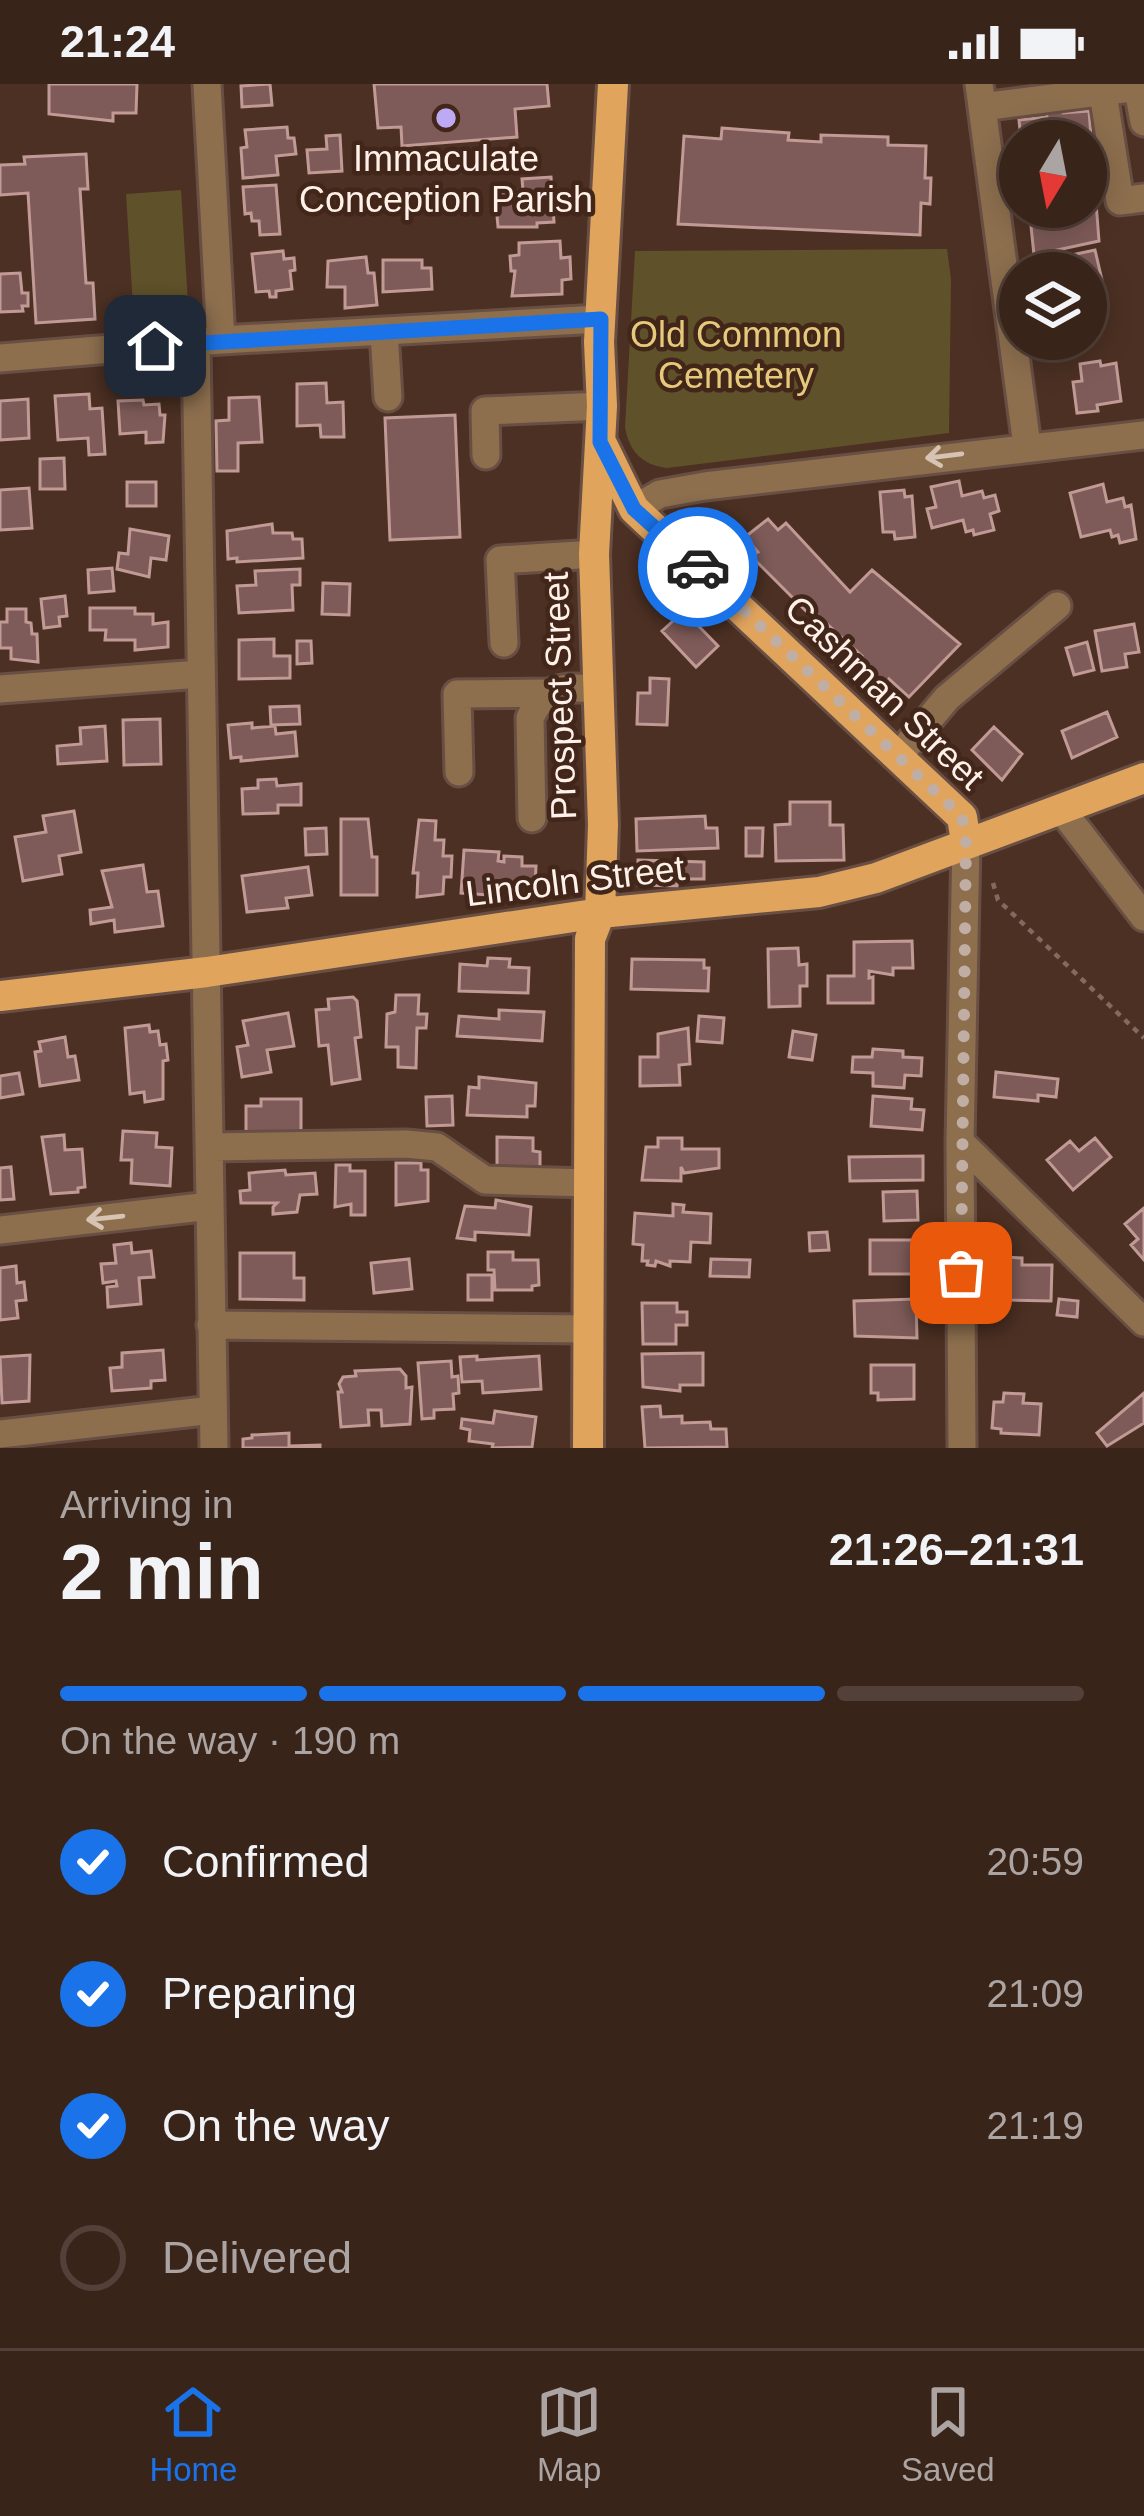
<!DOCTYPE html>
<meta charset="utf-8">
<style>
:root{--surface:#39241a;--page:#402c23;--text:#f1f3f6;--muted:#aba4a2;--line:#534139;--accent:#1a73e8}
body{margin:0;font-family:Helvetica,sans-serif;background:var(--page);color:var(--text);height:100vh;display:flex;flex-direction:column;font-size:45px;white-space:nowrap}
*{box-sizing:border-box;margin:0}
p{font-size:39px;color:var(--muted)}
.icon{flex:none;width:66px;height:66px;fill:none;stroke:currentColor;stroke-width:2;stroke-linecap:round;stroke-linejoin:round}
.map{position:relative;height:1364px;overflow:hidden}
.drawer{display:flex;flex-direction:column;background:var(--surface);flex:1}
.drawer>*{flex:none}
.needle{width:78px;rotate:190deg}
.fabs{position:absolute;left:999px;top:36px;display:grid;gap:24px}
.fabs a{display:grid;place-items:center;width:108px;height:108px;border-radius:50%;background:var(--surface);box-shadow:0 6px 30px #0003,0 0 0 3px var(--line);font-size:60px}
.pin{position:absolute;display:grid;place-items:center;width:102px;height:102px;color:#fff;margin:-51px;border-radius:24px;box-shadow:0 6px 18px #0006}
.courier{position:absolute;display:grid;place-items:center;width:120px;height:120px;margin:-60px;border:9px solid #1a73e8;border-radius:50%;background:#fff;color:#222;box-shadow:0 3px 15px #0007}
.summary em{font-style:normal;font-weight:700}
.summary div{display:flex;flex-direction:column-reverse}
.summary{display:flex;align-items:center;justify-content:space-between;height:204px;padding:0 60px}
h1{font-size:78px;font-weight:700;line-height:90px}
.bar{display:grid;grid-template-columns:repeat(4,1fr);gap:18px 12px;align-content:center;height:144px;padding:0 60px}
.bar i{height:15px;border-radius:9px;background:var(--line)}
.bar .on{background:var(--accent)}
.bar p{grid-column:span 4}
ol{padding:0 60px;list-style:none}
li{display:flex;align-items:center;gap:36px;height:132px}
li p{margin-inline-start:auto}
li .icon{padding:12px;border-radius:50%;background:var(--accent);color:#fff;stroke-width:4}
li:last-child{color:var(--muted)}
li i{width:66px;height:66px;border:6px solid var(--line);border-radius:50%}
.status{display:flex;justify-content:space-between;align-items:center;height:84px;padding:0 60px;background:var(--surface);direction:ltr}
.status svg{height:33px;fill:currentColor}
.dock{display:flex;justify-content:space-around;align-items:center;height:168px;border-top:3px solid var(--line);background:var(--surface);font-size:33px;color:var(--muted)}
.dock a{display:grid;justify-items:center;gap:6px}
.dock .on{color:var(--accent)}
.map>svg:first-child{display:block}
.green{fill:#5f5129}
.building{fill:#7e5b58;stroke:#c19a96;stroke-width:3}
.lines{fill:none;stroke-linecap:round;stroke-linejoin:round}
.minor-casing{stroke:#694f43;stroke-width:33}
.major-casing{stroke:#694f43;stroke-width:36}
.path{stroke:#826a5f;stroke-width:4.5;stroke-dasharray:6 6;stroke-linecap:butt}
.minor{stroke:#8d6f4e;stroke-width:27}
.major{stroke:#e0a45d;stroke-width:30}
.oneway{stroke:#d7c3b3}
.done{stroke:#c0ada4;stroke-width:12;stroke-dasharray:0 21.6}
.route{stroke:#1a73e8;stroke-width:15}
.poi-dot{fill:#bea9f4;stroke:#412619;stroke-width:4.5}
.labels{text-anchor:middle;stroke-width:9;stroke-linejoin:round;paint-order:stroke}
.poi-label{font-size:36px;fill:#fff0e9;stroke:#412619}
.park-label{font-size:36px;fill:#e6ca7b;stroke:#412619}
.street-label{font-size:36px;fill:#fff0e9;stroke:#412619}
</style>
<div class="status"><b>21:24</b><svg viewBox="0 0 49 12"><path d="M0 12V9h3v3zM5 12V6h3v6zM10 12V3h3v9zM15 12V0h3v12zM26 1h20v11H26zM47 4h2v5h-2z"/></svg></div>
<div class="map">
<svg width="1144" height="1364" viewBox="0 0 1144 1364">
<rect width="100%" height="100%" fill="#4c3023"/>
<path class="green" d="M181,106L188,219L133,223L126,110Z
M947,165L951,195L949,349L667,384C642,381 629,367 625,343L635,167Z"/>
<path class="building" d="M49,0H137L136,29H113V37L49,30Z
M270,0L272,21L242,23L241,2Z
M374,0H547L549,22L515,25L517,53L402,62L401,43L378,44Z
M1063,24V29L1089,27L1099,157L1034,171L1029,123H1086V57H1021L1019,36L1047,33L1046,26Z
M287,43L288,54H294L296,70L276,72L278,91L243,94L241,64L247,63L245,46Z
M722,44L789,49L788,56L821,58V51L888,53V61L926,62L925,94H931L930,120L921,119L920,151L678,140L684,52L721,55Z
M340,51L342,87L309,89L307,66L327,65L326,52Z
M86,70L88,105H80L86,199H93L95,235L36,239L28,109L0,111V81L25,80L24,73Z
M551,93L554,138L537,139V143H498L495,109L523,106L522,95Z
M276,101L280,150L260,151L259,137H252L251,129L245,130L243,103Z
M560,157L561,174L570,173L571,195L562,196V210L512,212L515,187H511L510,172L519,171V159Z
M1095,166L1102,196L1086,199V189H1060L1057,174Z
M283,167L284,175L294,174L295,186L290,187L292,205L276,207V213H270L269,207L256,208L252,170Z
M366,173L368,189H374L377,221L345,224V203H327L328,177Z
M383,176H422V184H431L432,205L383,208Z
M20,189L22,209H28V222H22L23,227L0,228V190Z
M1100,277L1101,282L1116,279L1121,317L1097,321L1098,327L1077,329L1073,298L1082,297L1080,280Z
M326,299L327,319L343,318L344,353H321L320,341L297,342V300Z
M89,310L90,325L102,324L105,370L89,371L88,354L58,356L55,312Z
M259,313L262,358L238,359V387H217L216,337L229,336V314Z
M28,315L29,354L0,356V317Z
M143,316L144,321L159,320L160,331H165L163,358L146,359V348L120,350L118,317Z
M455,331L460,453L390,456L385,334Z
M64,374L65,405H40V375Z
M959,397L962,412L982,407L984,414L995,411L999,427L990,430L994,446L974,451L973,446L966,448L963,436L932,444L927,425L936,423L931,403Z
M127,398H156V422H127Z
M1103,400L1107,418L1123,414L1125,423L1131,421L1136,455L1120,459L1118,451L1112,453L1110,446L1081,453L1070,409Z
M29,404L32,444L0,446V406Z
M904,406L905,413L912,412L915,453L895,455L894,448H883L880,408Z
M768,435L778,446L786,439L850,508L872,486L960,560L909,613L889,595L883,603L856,580L862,572L827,540L818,539L751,472L758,468L745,453Z
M272,440L273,449H292L293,455H302L303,474L237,478V474L228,475L227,447Z
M130,445L169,452L166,476L151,474L149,493L117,485L119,469L128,470Z
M112,484L114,507L89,509L88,486Z
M300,485V501H292L293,526L239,529L237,502L256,501L255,487Z
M323,499L350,500L349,531L322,530Z
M65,512L67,532L59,533L60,542L44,544L41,515Z
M90,524H135V530H153V540L168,538V563L135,566V556H105L106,546H90Z
M7,525H26V538L31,539L32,550H37L38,578L11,575V564H0V538H7Z
M684,527L718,562L696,583L662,547Z
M1134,540L1139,568L1125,570L1127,583L1102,587L1095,547Z
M274,555V572H290V594L239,595V556Z
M297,557H311L312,579L297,580Z
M1087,558L1094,586L1074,591L1066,564Z
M650,594L669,595L667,641L637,640L638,609H650Z
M299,622L300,640L271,641L270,623Z
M1107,628L1117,653L1072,674L1062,647Z
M160,635L161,680L124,681L123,636Z
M252,639V644L275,642L276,650L295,648L297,672L241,677V673L231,674L228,641Z
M105,642L107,677L58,680L57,662L81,660L80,644Z
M994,643L1022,670L1002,696L972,666Z
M276,695L277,702L301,700V721H278V729L243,730L242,705L258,704V696Z
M790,718H830V741H843L844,776L776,777L775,741L790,740Z
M74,727L81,768L59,772L62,790L23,797L15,753L46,748L43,732Z
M705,732L706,744H717L718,764L637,767L636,735Z
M341,735H368L372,773H377V811H341Z
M419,736L436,737L435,756H444L443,772H452L451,793H444L443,810L417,813L418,789H413Z
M326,744L327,770L306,771L305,745Z
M746,744H763L762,772H746Z
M464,766L499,768L498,777L504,778V772L522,773V782H536L535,801L522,800L521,811L496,809L497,803L490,802L489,811L461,809Z
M638,776L704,778V795H677V802L638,801V796H632V783H638Z
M143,781L147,808L158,807L163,842L115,848L114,836L91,840L90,826L112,823L102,787Z
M308,783L312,811L286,814L288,824L247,828L242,792Z
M912,857L913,884H893V891L869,887V894L873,893V919H828V892H854V858Z
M798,864L799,881L807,880V902H800V922L769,923L768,865Z
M488,874L510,875L509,883L529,884L528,909L459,907L460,880L487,882Z
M632,875L704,876V884H709L708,907L631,905Z
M396,911H419L418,930H427L426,944H417L416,984L398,983V963H386L387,930L395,928Z
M353,913L357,917L361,953L355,954L360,995L332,1000L328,961L319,962L316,926L329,925L328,915Z
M499,926L544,928L542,957L457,952L459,932L499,935Z
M288,929L294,962L267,966L271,988L242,993L237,963L248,961L243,937Z
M699,932L724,934L722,959L697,957Z
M149,941L150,948L158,947L160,961L166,960L168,976L163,977V1015L145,1018L144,1008L130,1010L125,944Z
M688,944L690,980L679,981L680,1001L640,1002V973H658V950Z
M793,947L816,951L812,976L789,973Z
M65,953L68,973L75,972L79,996L40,1002L35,968L41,967L39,958Z
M873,965L903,967V973L922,974L921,992L905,991L904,1004L873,1002V989L852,988L853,973H872Z
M996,988L1058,995L1056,1013L1038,1011V1017L994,1013Z
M19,989L23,1010L0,1014V992Z
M479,993L536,999L535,1022H527V1033L467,1031L469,1003L479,1004Z
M452,1012L453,1041L427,1042L426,1013Z
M873,1012L912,1015L911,1025L924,1026L922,1046L871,1042Z
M261,1015H301V1052L246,1049V1022H261Z
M123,1047L157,1049L156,1063L172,1064L170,1102L131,1099L132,1076H121Z
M64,1051L65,1066L82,1065L85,1103L78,1104V1108L51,1110L42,1053Z
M497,1053L533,1054V1067L540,1068V1085L497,1088Z
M658,1054H682V1065H719V1084L684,1089L681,1083V1097L642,1096L646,1063H658Z
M1095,1054L1111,1073L1073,1106L1047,1076L1070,1057L1079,1067Z
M923,1072V1096L850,1097L849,1073Z
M396,1079H421V1086H428V1117L396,1121Z
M336,1081H350V1087H365V1131H351V1120L335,1123Z
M11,1083L14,1115L0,1116V1084Z
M285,1086L286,1091L315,1089L317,1110L300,1111L297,1128L273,1130V1123L277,1119H241L240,1107L250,1106L249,1089Z
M917,1107L918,1136L884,1137L883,1108Z
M496,1116L531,1123L529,1151L475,1148V1156L457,1154L465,1122L495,1124Z
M673,1120L684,1121L683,1128L711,1130L710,1159L691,1158L690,1178L670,1177V1182L656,1177L655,1182L647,1181L648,1177H642L643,1161L633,1160L635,1129L673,1132Z
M1144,1124V1176L1131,1161L1138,1155L1125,1140Z
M827,1148L829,1166L810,1167L809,1149Z
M870,1156H922V1190H870Z
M131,1159L132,1169L151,1167L154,1193L139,1194L141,1220L108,1223L107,1203L117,1202L116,1197L103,1199L101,1180L116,1179L114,1161Z
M488,1168H513V1176H538L539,1201L532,1202V1206H495L494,1186H488Z
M240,1169H294V1194H304V1216L240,1215Z
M1003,1173L1022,1174V1181H1052L1051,1217L1010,1216V1212H1002Z
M409,1175L412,1205L374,1209L371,1179Z
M711,1175L750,1176L749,1193L710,1192Z
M16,1182L17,1199L24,1198L26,1216L16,1217L18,1234L0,1236V1184Z
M468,1191H492V1216H468Z
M916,1215L917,1254L855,1252L854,1217Z
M1059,1215L1078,1217L1077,1233L1057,1231Z
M642,1219H677V1228H687V1241H676V1260H643Z
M163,1266L165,1296L151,1297V1304L112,1307L110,1284L122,1283V1269Z
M703,1269V1301H680V1307L643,1303L642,1270Z
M30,1271L29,1317L2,1319L0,1273Z
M477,1272V1276L539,1272L541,1305L483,1309L482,1297L462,1298L460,1273Z
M451,1277L452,1293L458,1292L459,1309L453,1310L454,1325L434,1326V1334L422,1335L418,1279Z
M871,1281H914V1315L878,1316V1309H871Z
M400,1285L406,1292V1304L412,1303L410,1340L382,1342L381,1326H368L369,1341L341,1343L338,1308H342L339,1300L343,1293L356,1292L355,1287Z
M1004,1309L1024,1310L1023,1319L1041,1320L1039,1351L1001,1349V1345L992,1344L994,1318H1003Z
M1144,1309V1339L1107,1362L1097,1349Z
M660,1322L661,1333L682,1332V1339L710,1338L711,1345H726L727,1363L645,1364L642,1323Z
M495,1327L536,1333L532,1363L492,1364L493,1360L469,1357L470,1346L461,1344L462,1335L493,1339Z
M289,1349V1362L320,1361V1364H243V1355L252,1354V1351Z"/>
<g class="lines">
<g class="minor-casing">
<path id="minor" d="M207,0L221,256
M979,0L1027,362
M1137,0L1144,38
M1103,9L1120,117L1144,114
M982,23L1138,3
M384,248L388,313
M196,258L214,1364
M0,274L221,256L600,235
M486,371L485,327L602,322
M634,425L660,410L705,402L1144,351
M504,559L500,476L594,470
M0,605L200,590
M899,671L947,614L1057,522
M459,688L457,610L547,609
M1061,725L1144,833
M532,734L530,634C545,600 566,603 598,605
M960,1058L1144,1238
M210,1063L406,1060L437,1063L485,1096L589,1099
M0,1146L210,1122
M211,1241L589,1245
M0,1350L213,1326
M962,1364L960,1058L966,758"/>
</g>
<g class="major-casing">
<path id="major" d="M603,362L634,425L962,733L966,758
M0,912L207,888L600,829L819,808L876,794L1144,694
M588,1364L590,855L600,829L603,741L594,470L602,322L599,258L613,0"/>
</g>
<path class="path" d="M993,799L998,816L1144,954"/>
<use href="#minor" class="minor"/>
<use href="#major" class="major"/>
</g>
<defs><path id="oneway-shaft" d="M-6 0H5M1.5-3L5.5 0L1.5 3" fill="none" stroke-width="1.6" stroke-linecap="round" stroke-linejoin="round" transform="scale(3)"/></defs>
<g class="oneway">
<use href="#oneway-shaft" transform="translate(944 372) rotate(173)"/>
<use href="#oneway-shaft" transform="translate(105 1134) rotate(174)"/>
</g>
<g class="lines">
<path class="done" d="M698,483L962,733L966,758L961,1189"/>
<path class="route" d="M155,262L601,235L600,358L634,425L698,483"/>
</g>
<circle class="poi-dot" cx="446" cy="34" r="12"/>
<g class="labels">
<g class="poi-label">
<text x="446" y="87">Immaculate<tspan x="446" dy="41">Conception Parish</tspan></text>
</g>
<g class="park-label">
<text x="736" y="263">Old Common<tspan x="736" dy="41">Cemetery</tspan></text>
</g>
<g class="street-label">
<text transform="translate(885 608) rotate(44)" y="13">Cashman Street</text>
<text transform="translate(559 612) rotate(-92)" y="13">Prospect Street</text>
<text transform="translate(575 796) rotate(-7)" y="13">Lincoln Street</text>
</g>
</g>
</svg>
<div class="fabs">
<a><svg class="needle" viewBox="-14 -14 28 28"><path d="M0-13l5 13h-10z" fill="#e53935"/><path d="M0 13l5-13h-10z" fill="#aba4a2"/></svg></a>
<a><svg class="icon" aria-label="layers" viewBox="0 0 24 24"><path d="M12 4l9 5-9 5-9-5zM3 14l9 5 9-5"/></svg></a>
</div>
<div class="pin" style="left:961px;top:1189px;background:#ea580c"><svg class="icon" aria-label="bag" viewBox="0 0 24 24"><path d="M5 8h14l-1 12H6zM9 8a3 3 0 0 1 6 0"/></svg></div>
<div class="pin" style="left:155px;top:262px;background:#1f2937"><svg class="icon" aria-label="home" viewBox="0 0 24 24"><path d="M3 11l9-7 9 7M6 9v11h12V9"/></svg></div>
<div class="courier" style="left:698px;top:483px"><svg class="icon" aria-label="car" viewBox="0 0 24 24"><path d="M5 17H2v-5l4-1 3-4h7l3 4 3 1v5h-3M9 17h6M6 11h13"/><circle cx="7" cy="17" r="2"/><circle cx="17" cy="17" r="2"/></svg></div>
</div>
<section class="drawer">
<div class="summary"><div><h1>2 min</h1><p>Arriving in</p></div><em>21:26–21:31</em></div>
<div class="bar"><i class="on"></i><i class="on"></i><i class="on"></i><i></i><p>On the way · 190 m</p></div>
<ol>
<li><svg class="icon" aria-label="check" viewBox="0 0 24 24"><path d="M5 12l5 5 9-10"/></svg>Confirmed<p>20:59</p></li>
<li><svg class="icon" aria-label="check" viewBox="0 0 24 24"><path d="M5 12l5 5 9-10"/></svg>Preparing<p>21:09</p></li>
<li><svg class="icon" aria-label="check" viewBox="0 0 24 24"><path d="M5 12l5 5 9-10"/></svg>On the way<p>21:19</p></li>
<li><i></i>Delivered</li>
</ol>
</section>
<nav class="dock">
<a class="on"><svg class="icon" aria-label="home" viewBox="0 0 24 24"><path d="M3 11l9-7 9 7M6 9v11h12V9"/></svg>Home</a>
<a><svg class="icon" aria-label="map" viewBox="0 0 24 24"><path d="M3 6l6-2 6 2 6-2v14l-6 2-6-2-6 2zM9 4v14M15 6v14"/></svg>Map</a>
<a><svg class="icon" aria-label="saved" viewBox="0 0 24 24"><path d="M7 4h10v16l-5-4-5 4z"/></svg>Saved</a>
</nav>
